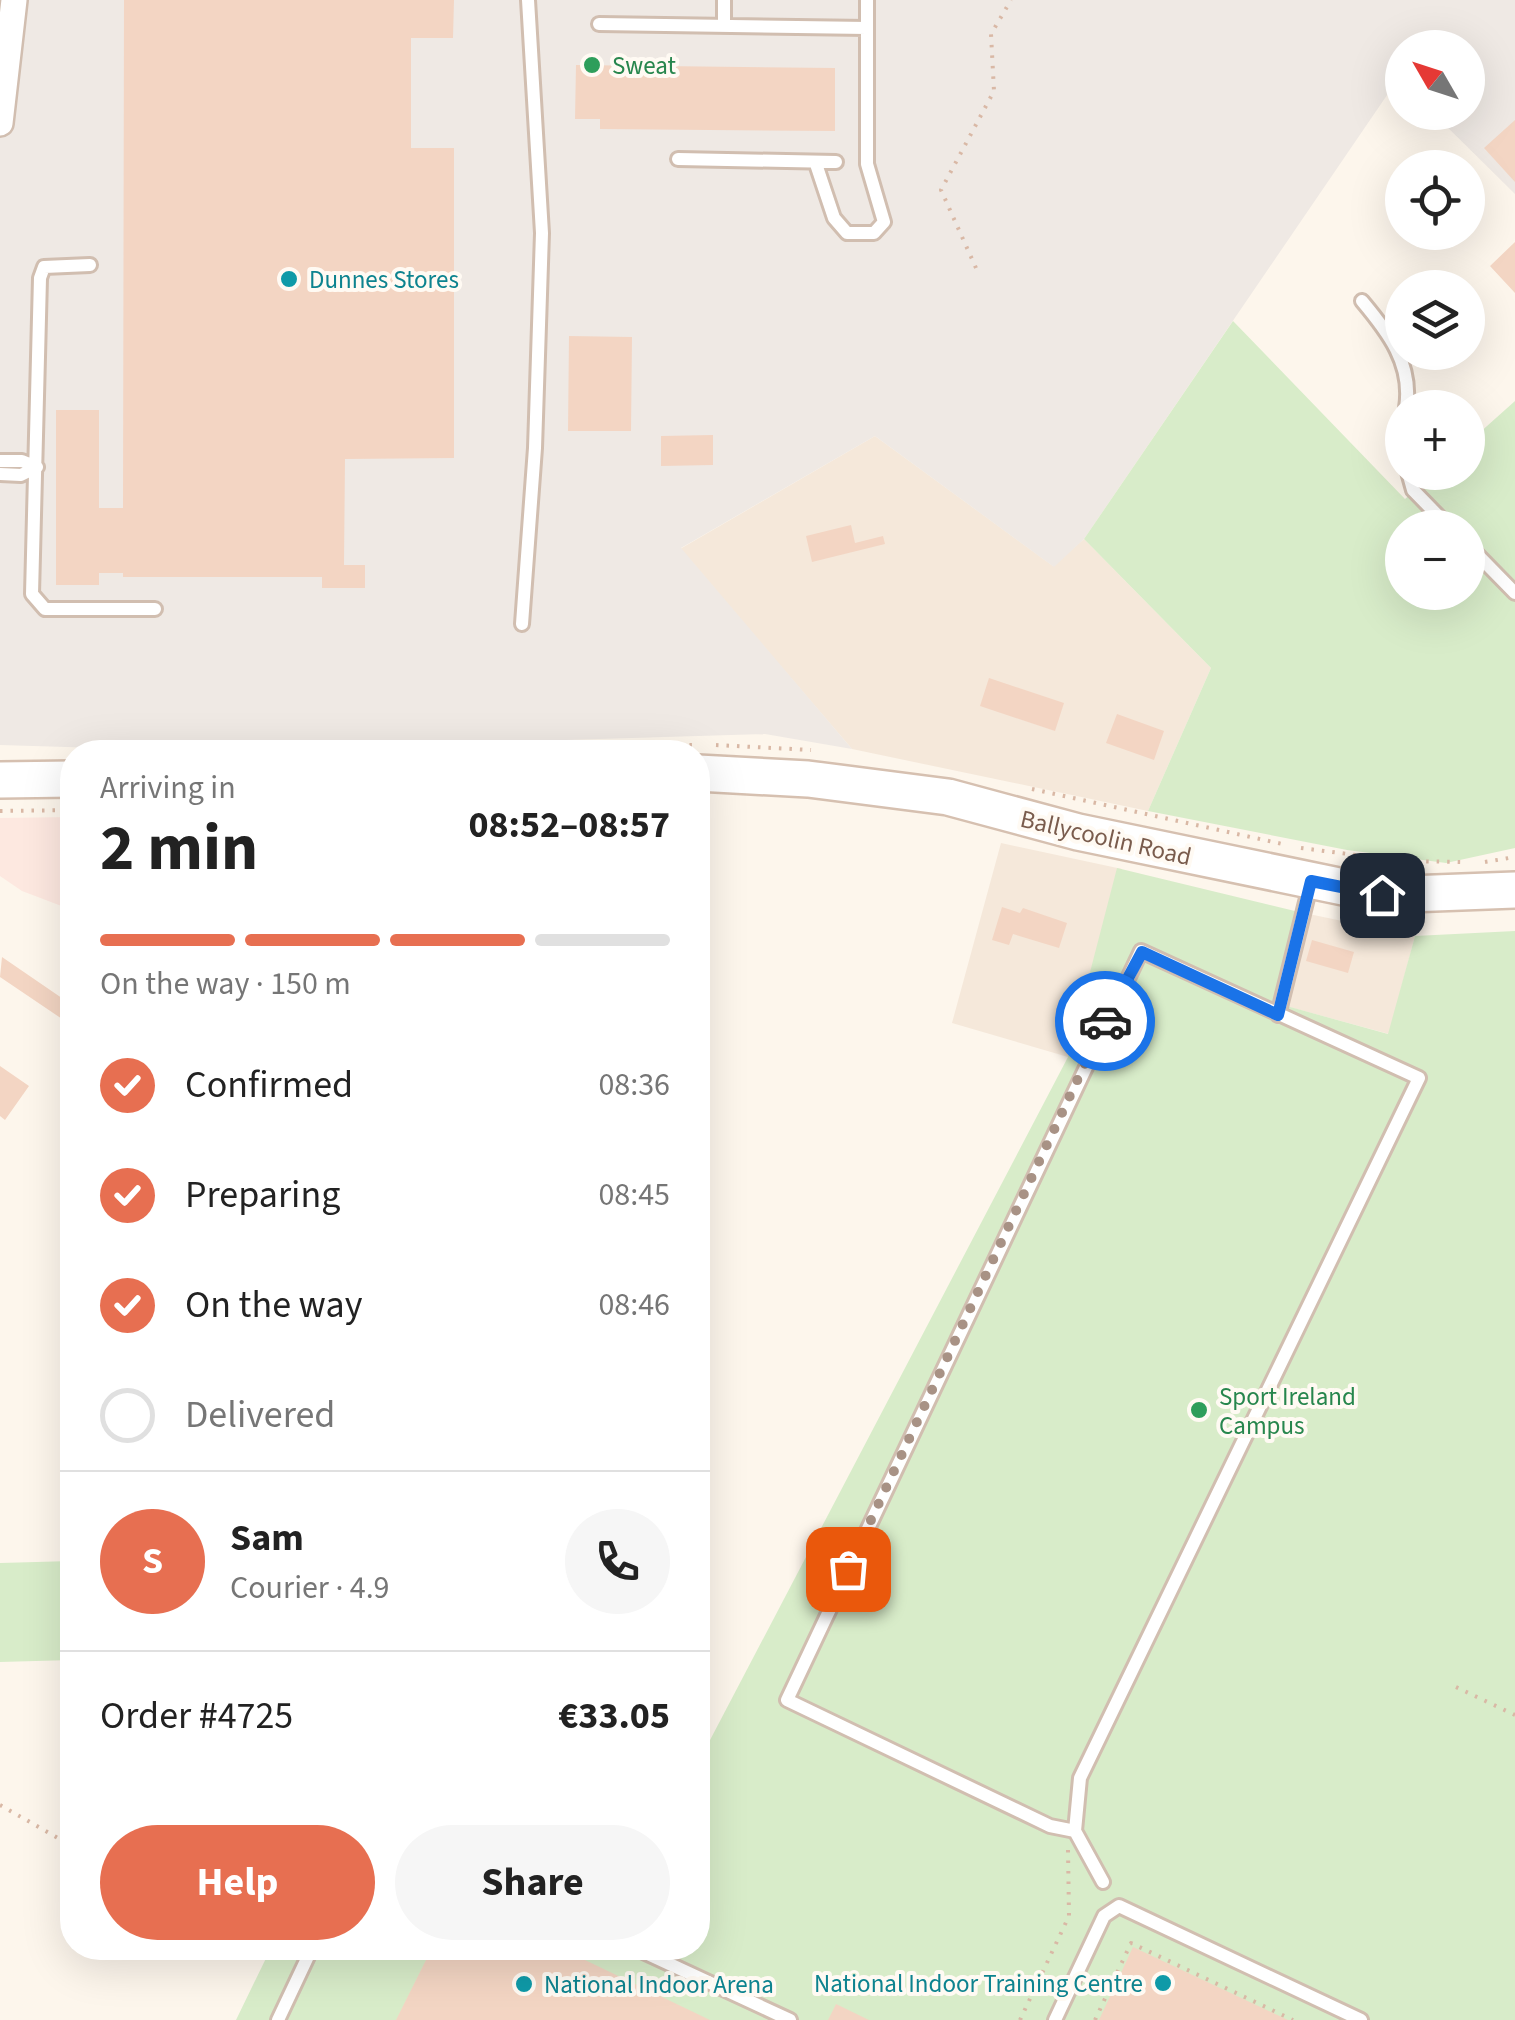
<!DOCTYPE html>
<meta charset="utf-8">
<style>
:root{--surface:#fff;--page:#f6f6f6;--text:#222;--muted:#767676;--line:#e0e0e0;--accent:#e76f51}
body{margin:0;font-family:"Source Sans 3",sans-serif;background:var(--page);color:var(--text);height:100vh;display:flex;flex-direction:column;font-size:38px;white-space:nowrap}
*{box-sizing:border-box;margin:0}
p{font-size:32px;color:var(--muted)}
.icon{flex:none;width:55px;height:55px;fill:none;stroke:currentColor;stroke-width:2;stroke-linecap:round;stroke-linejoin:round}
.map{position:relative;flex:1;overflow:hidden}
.details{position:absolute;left:60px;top:740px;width:650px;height:1220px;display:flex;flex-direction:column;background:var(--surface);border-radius:40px;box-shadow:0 10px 40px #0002}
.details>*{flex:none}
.needle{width:65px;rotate:309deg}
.controls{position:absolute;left:1385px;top:30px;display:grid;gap:20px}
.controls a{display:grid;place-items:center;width:100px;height:100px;border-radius:50%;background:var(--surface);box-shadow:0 10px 40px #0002;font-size:50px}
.pin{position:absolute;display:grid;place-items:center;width:85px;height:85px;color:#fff;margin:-42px;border-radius:20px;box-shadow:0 5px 15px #0006}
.courier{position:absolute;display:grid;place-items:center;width:100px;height:100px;margin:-50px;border:8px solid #1a73e8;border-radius:50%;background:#fff;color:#222;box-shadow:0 2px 12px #0007}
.overview em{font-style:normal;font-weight:700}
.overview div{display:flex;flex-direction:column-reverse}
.overview{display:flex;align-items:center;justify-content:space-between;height:170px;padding:0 40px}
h1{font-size:65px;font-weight:700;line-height:75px}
.bar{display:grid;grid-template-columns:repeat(4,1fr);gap:15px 10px;align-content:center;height:120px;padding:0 40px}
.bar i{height:12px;border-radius:8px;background:var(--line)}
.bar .active{background:var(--accent)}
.bar p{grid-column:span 4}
.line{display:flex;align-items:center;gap:25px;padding:0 40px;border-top:2px solid var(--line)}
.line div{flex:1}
.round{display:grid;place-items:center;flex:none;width:105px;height:105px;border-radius:52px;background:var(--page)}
ol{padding:0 40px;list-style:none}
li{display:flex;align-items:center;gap:30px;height:110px}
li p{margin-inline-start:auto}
li .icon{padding:10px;border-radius:50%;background:var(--accent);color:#fff;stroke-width:4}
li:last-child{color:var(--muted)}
li i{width:55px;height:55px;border:5px solid var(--line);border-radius:50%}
.action{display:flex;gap:20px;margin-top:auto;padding:20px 40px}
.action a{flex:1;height:115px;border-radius:60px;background:var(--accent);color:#fff;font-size:40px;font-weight:700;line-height:115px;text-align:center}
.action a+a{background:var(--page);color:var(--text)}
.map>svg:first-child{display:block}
.residential{fill:#f5e8da}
.commercial{fill:#fde8e0}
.industrial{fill:#efe9e4}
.green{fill:#d8ecc9;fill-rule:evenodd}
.building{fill:#f3d5c3}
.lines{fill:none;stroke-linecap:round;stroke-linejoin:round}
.lane-casing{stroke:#d1beb0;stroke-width:18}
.street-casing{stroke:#d1beb0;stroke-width:30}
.secondary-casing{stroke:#d6c0b0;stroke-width:40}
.path{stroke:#d9b8a5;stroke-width:4;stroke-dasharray:2.5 8;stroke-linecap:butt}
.lane{stroke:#fff;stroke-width:12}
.street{stroke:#fff;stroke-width:25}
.secondary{stroke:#fff;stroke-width:35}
.done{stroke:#a89285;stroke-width:10;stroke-dasharray:0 18}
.route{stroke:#1a73e8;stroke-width:12}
.leisure-dot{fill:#2e9e5b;stroke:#fffaf3;stroke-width:4}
.culture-dot{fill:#0f9aa8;stroke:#fffaf3;stroke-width:4}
.labels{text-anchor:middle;stroke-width:8;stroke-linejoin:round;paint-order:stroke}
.leisure-label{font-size:25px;fill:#27864d;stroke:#fffaf3;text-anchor:start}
.culture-label{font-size:25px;fill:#0d838f;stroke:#fffaf3;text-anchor:start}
.street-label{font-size:25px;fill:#7a5c4d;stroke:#fffaf3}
</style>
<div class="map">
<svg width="1515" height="2020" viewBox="0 0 1515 2020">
<rect width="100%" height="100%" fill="#fdf6ec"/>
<path class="residential" d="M875,436L1053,566L1084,539L1211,668L1148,811L852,749L680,549Z
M1001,843L1122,869L1068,1057L952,1023Z
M1299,912L1415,936L1389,1034L1282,1005Z"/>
<path class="commercial" d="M72,817V910L22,891L0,876V818Z"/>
<path class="industrial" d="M0,0H1515V194L1433,113L1468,112V48H1402V82L1398,79L1084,539L1054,567L875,436L681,548L852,749L765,734L199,751L0,745Z"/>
<path class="green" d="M1233,321L1405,499L1435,473L1468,472V443L1515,401V848L1446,863L1347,850L1148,811L1211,668L1084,539ZM1402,528H1468V592H1402Z
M1117,868L1299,912L1283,1005L1388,1034L1415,936L1515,931V2020H236L271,1948H698V1763L1068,1057Z
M72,1561V1660L0,1662V1563Z"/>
<path class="building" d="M124,0H454L453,38H411V148H454V458L345,459L344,565H365V588H322V577H123V573H99V585H56V410H99V508H123Z
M576,65L835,68V131L600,129V119H575Z
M1515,120V182L1484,148Z
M1515,242V293L1490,266Z
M569,336L632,337L631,431H568Z
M713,435V465L661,466V436Z
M851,525L855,543L883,536L885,544L812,562L806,536Z
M989,678L1064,703L1055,731L980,706Z
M1117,714L1164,731L1154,760L1106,743Z
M1002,907L1020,913L1023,908L1067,923L1059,948L1013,934L1009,945L992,940Z
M1312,940L1354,952L1348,973L1306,961Z
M2,957L72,1005L71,1025L0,977Z
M0,1066L29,1086L5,1120L0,1116Z
M1133,1947L1288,2020H1099Z
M432,1948H560L710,2020H396Z
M836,2004L869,2020H828Z"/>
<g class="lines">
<g class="lane-casing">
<path id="lane" d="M724,0V26
M599,24L867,28
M678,159L836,162
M816,164L834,218L847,233H874L884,222L867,164V0
M90,265L44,267L40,278L32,594L45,609H155
M1362,301C1388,332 1413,364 1406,408
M1402,430V450
M0,461H22L37,467L21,475L0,474
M1408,472L1413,490L1450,528
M1468,545L1515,593
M522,624L535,448L542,233L528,0
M1278,1015L1311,882
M1075,1831L1050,1826L787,1700L1141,951L1419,1078L1080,1778L1075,1831L1103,1882
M635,1948L790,2020
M278,2020L312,1948
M1055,2020L1104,1916L1119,1906L1361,2020"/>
</g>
<g class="street-casing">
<path id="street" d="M0,123L14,0"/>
</g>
<g class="secondary-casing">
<path id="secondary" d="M698,773L808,779L948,797L1078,832L1382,895L1515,890
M0,780L72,779"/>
</g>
<path class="path" d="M976,268L941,190L994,91L991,34L1011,0
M716,745L811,750
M301,752L692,745
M1032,789L1287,845
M0,811L72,810
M1301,848L1403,861L1461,862
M1485,862L1515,857
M1456,1687L1515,1715
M0,1805L72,1846
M273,1948L292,1957
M1020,2020L1069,1916L1068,1849
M1095,2020L1131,1943L1293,2020"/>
<use href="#lane" class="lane"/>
<use href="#street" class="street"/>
<use href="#secondary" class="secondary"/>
</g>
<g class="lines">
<path class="done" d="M848,1569L1105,1021"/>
<path class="route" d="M1105,1021L1142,952L1278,1015L1311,881L1382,895"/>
</g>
<g class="leisure-dot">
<circle cx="592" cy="65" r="10"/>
<circle cx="1199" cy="1410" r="10"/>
</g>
<g class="culture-dot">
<circle cx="289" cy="279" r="10"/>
<circle cx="1163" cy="1983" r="10"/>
<circle cx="524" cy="1984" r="10"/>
</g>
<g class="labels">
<g class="leisure-label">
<text x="612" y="74">Sweat</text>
<text x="1219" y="1405">Sport Ireland<tspan x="1219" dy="29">Campus</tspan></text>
</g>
<g class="culture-label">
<text x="309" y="288">Dunnes Stores</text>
<text x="1143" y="1992" text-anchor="end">National Indoor Training Centre</text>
<text x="544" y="1993">National Indoor Arena</text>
</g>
<g class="street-label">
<text transform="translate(1106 837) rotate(13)" y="9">Ballycoolin Road</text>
</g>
</g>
</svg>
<div class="controls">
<a><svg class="needle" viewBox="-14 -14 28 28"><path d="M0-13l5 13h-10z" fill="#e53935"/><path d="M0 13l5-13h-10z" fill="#767676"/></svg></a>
<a><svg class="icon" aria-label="locate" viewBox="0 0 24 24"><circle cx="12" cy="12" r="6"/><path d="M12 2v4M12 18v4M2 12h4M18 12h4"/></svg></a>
<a><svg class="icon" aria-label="layers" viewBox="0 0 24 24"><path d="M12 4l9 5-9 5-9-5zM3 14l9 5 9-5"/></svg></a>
<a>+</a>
<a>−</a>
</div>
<div class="pin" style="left:848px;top:1569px;background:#ea580c"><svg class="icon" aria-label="bag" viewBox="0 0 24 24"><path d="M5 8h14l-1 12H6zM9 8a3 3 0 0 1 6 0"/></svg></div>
<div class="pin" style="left:1382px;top:895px;background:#1f2937"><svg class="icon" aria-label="home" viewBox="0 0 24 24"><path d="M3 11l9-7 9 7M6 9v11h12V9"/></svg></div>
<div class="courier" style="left:1105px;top:1021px"><svg class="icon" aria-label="car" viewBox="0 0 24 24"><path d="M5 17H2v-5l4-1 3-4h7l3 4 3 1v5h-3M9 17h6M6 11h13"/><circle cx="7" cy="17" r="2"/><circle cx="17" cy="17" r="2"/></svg></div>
<section class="details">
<div class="overview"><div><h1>2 min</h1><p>Arriving in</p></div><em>08:52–08:57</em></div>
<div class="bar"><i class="active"></i><i class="active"></i><i class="active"></i><i></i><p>On the way · 150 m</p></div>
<ol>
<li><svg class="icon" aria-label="check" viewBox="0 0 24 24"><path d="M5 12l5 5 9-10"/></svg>Confirmed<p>08:36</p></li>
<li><svg class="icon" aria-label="check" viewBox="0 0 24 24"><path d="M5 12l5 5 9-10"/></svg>Preparing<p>08:45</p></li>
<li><svg class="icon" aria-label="check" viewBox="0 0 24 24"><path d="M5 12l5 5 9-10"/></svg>On the way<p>08:46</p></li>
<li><i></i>Delivered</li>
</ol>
<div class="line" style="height:180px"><b class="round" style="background:var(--accent);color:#fff">S</b><div><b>Sam</b><p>Courier · 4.9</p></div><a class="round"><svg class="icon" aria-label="phone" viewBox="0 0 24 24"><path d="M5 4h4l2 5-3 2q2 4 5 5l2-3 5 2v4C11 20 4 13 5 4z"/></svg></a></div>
<div class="line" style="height:130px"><div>Order #4725</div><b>€33.05</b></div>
<div class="action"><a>Help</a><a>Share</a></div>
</section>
</div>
